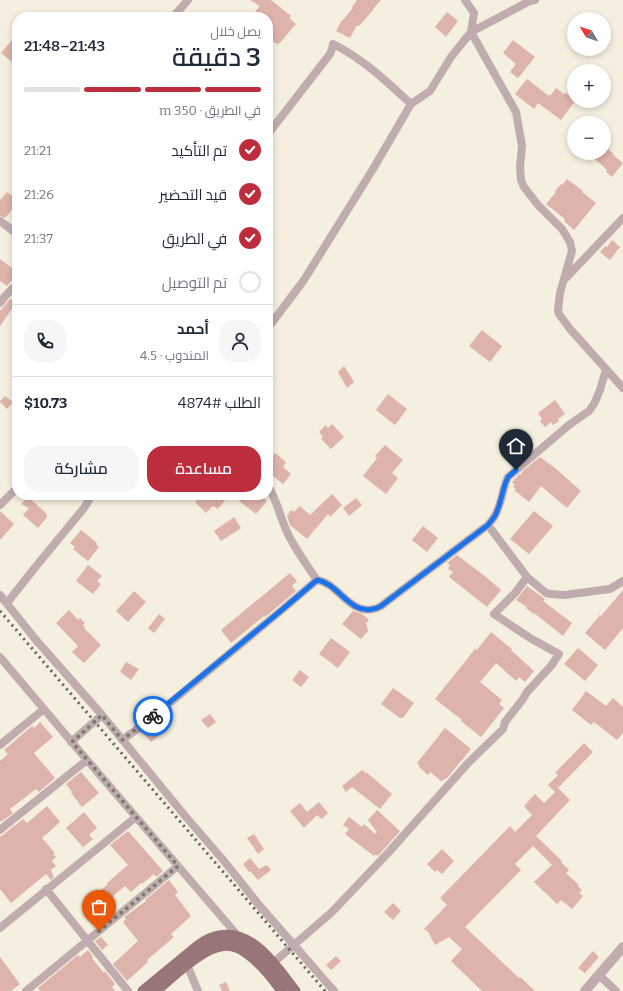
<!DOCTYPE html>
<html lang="ar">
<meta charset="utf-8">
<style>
:root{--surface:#fff;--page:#f6f6f7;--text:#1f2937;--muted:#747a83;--line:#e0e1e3;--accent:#be2d3b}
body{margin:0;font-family:Bitter,Cairo,serif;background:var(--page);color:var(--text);direction:rtl;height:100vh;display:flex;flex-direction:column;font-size:15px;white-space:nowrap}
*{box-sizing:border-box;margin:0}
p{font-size:13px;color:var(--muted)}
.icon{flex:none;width:22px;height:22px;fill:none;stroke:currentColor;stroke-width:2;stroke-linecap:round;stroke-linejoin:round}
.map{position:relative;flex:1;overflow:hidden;direction:ltr}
.side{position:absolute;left:12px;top:12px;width:261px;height:488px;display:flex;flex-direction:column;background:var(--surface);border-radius:16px;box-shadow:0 2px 6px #0003;direction:rtl}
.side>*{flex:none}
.needle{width:26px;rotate:309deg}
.controls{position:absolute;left:567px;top:12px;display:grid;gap:8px}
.controls a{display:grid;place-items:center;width:44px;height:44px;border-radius:50%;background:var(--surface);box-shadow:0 2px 6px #0003;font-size:20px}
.pin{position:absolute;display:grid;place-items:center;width:34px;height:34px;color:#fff;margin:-41px -17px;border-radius:50% 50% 50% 0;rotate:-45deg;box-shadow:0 0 4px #0007}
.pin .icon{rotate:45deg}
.courier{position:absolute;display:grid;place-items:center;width:40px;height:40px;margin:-20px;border:3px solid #1a73e8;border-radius:50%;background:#fff;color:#222;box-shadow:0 1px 5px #0007}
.overview em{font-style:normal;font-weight:600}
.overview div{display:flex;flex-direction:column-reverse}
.overview{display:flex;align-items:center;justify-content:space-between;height:68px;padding:0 12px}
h1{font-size:26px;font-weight:600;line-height:30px}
.bar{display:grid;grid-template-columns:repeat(4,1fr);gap:6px 4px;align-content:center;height:48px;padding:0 12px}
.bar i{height:5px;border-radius:3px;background:var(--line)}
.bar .active{background:var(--accent)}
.bar p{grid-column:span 4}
.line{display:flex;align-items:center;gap:10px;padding:0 12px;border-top:1px solid var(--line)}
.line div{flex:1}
.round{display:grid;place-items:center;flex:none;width:42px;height:42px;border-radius:16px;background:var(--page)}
ol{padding:0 12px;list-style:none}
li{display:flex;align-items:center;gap:12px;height:44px}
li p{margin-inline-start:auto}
li .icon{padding:4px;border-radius:50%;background:var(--accent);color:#fff;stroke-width:4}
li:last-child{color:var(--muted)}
li i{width:22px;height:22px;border:2px solid var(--line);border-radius:50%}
.button{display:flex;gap:8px;margin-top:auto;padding:8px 12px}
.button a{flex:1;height:46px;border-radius:16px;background:var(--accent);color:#fff;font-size:16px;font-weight:600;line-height:46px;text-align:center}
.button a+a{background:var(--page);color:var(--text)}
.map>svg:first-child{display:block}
.building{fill:#deb3ab}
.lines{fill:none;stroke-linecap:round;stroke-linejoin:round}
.minor{stroke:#c0acae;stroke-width:8}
.tertiary{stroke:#c0acae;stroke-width:10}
.primary{stroke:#977579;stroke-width:11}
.rail{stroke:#646158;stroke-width:3;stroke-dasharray:2 4;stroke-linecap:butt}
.done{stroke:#7d7a70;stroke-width:4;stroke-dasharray:0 7.2}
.route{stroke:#1a73e8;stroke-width:5}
</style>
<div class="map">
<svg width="623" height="991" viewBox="0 0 623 991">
<rect width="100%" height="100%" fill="#f4efde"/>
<path class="building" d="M250,0H271L291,16L289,18L296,24L278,45L268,38V17H251L260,6Z
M357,0H381L373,9H374L359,26L357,25L350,38L336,31L342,20H343L353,8L352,7Z
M447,12L458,21L446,37L435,27Z
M17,34V66L1,53Z
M513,40L535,57L518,78L510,72L516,64L503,53Z
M527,79L549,96L550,94L551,95L556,88L564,94L566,93L574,99V101H575L561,120L538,103L534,109L515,94Z
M604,145L614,154L613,155L623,163L612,177L606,172L607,170L588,153H604Z
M567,179L583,191L582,192L596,203L574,230L564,221L565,219L546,204L556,192L555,191L561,184L562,185Z
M7,192L15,198L13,201L17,204L5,218L0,216V200Z
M612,240L620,247L610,260L600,252L605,246L607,247Z
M0,259L17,272V274L7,286L0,281Z
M10,299L16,303L0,326V311Z
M482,330L502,346L490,362L469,346Z
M344,366L354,382L347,388L338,372Z
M388,394L407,409L395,425L376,410Z
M5,396L13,402L7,409L0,402V401Z
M555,400L565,414L558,419L559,421L553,425L551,422L545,427L540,421L542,419L538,413Z
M332,424L344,437L331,449L321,439L323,437L319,432L326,425L328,428Z
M385,445L403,460L392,473L398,478L386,494L363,476L377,458L375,456Z
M275,453L286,462L283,467L291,474L283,484L268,472V462Z
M540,457L555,468L581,491L567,508L541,486L529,502L514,490L516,489L513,487L515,485L512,482L516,478L519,474L520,475L524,470Z
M332,494L342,505L330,517L328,514L307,539L290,525L287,516L291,510L294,512L300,506L310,515Z
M202,495H229L218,509L213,506L206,513L195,502Z
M243,495H260L267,501L256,514L239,501Z
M28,497L47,514L46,515L47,517L38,528L23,515L29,508L21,504Z
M356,498L362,505L349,516L343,508Z
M0,511L14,524L0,540Z
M534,511L553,526L529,554L510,539Z
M234,517L241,528L221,541L214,531Z
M423,526L438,538L427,552L412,540Z
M81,530L97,543L96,544L99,547L88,561L73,549L75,547L70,543Z
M457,555L486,577L501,590L487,607L449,577L453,572L448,569L450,565L447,563Z
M88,565L102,576L97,581L101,584L93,594L76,581Z
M290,573L297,581L292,586L296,591L265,617L264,616L231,643L221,630Z
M527,586L545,599L543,601L572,623L563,636L534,613V614L526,608L527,607L516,600Z
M623,590V628L605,650L585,633L600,615L601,616Z
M134,591L146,602L128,622L116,611Z
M69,610L78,620L80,618L85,623L83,625L85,628H84L101,645L84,663L72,652L78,646L56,623Z
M353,611L362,614L369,620L366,623L368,631L361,639L342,624Z
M159,614L165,619L154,633L148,628Z
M491,632L512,649L511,650L534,671L525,682L519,677L516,681L496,663L480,682L502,700L499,704L504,708L481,737L461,721L462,720L435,699L475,649L477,650Z
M331,638L350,652L338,668L319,654Z
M578,648L598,665L585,681L564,664Z
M126,662L139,669L131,680L120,672Z
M300,670L309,677L301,687L292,680Z
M393,688L414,703L403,718H400L381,704Z
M586,691L606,706L613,698L623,707V733L617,740L594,722L591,725L572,710Z
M210,714L216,722L208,728L201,720Z
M40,722L53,737L34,753L55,778L39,792L36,789L10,809L13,813L1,822L0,820V761L8,754L4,750L32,726L34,728Z
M152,725L160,735L151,742L143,732Z
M445,728L471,749L447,778L441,781L430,772L428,775L419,767L420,766L417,763Z
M584,743L593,752L558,788L570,800L536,836L562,861L561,862L569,870L566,873L579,885L578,886L582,890L579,893L583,896L572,909L561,900L557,904L545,892H544L534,882L552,865L533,846L515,864L521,870L465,927L519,978L520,977L535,991H482L451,961L462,949L449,937L435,945L428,932L424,929L447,905L440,898L510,826L515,832L532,815L524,806L535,794L544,803L555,792L548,785L558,775L555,773Z
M362,770L366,773V772L392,794L380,809L352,787L346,792L342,786Z
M81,772L99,793L82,807L71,793L72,792L66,784Z
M319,802L328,813L322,819L317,815L304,828L290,811L300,803L307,812Z
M47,806L60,822L42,838L55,853L53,854L56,857L52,861L56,866L51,870L54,877L51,880L46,874L11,903L0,889V837L23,819L27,823Z
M377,810L400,831L378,856L375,854L374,856L345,834L349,829L343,825L349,817L362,827L364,824L375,834L377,832L368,820Z
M84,812L97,828L89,835L93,839L83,847L66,828Z
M128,831L163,871L156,877L154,874L142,884L141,883L131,892L125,886L112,897L116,902L113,904L115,906L105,915L91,899L108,884L107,883L128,865L110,845Z
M254,834L264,849L258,854L247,838Z
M442,849L454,861L442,874L437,870L435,872L427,864Z
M250,858L259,869L267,865L271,870L258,880L250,871L249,872L243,864Z
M169,880L178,892L175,894L176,896L191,916L171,934L174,937L147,960L148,962L127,981L113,964L138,941L123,922L126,919L124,917L146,901L145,900Z
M393,903L401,911L393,920L384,912Z
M101,937L108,945L102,950L95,941Z
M88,950L93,957L92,958L104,973L105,971L115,984L112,987L115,991H40L38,988L78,955L80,957Z
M593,951L599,957L585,973L578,968Z
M336,956L341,961L331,970L326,965Z
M0,957L20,984L11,991H0Z
M226,982L230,991H222L219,985Z"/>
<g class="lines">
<path class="minor" d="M465,0L474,13L471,32L516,112L522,146L520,167L521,180L524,187L538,205L562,229L570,242L572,251L560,293L558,310L559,314L570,329L623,388
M173,17L188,0
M268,134L330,54L332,49L333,44C362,58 387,82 411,104
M0,221L17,234
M564,280L623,218
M0,303L6,295L17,284
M268,328L304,280L373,169L411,104L430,91L451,57L471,32L528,2L535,0
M268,340V341
M268,486C277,500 280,517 287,532C295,549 306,564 317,580C338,583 350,615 373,609C376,609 379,607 381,606L488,525C490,522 493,520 494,517C502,505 502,489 508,477L569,425L589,411L594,404L600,390L606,369
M0,505L17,488
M488,525L527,577L546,593L551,594L564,595L610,589L623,581
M0,595L36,640L102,715
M7,603L33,570L84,508L92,495
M0,657L87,760L238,936V939
M122,740L147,722L283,609L317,580
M71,742L102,715L186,817L224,861L259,905L334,991
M0,745L44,709
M0,830L87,760
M46,889L128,991
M0,928L136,817
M185,960L198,991
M273,963L332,912L387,854L469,762L503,729L505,722L523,699L527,692L551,666L559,654L530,638L494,614L515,593L527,577
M599,975L616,991
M26,991L178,866"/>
<path class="tertiary" d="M585,991L623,947"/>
<path class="primary" d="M143,991L199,945C205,941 212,937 219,936C253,929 277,968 295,991
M156,991C170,978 203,948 221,946C230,944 239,947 247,953C261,963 272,977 282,991"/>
<path class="rail" d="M0,611L325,991"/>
</g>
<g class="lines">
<path class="done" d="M99,931L178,866L72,742L102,715L122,740L153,716"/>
<path class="route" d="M153,716L283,609L317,580C338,583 350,615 373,609C376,609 379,607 381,606L488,525L495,516L499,506L505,484L508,477L516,470"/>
</g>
</svg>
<div class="controls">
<a><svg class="needle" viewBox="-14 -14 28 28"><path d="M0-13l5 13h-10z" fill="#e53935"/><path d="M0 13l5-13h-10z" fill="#747a83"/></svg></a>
<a>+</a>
<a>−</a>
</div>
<div class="pin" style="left:99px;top:931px;background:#ea580c"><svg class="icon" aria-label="bag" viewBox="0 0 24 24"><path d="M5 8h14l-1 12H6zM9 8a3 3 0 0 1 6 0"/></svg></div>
<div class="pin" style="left:516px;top:470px;background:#1f2937"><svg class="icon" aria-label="home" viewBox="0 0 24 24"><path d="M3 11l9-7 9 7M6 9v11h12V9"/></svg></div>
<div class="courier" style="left:153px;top:716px"><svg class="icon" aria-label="bike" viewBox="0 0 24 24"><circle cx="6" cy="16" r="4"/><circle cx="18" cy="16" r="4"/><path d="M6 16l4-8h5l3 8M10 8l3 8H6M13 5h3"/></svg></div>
<section class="side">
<div class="overview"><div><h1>3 دقيقة</h1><p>يصل خلال</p></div><em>21:43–21:48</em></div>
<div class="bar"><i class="active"></i><i class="active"></i><i class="active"></i><i></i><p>في الطريق · 350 m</p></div>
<ol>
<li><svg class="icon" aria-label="check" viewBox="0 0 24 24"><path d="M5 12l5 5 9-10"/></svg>تم التأكيد<p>21:21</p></li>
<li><svg class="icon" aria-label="check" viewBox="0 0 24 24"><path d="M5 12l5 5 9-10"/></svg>قيد التحضير<p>21:26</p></li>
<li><svg class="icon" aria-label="check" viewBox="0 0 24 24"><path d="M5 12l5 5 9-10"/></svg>في الطريق<p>21:37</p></li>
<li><i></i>تم التوصيل</li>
</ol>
<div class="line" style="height:72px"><a class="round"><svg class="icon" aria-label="person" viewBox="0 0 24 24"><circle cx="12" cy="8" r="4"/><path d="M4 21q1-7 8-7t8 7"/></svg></a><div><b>أحمد</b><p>المندوب · 4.5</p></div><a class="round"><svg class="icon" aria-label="phone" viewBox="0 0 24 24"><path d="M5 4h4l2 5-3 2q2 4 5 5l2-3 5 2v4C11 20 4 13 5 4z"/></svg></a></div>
<div class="line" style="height:52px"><div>الطلب #4874</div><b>$10.73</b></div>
<div class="button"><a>مساعدة</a><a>مشاركة</a></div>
</section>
</div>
